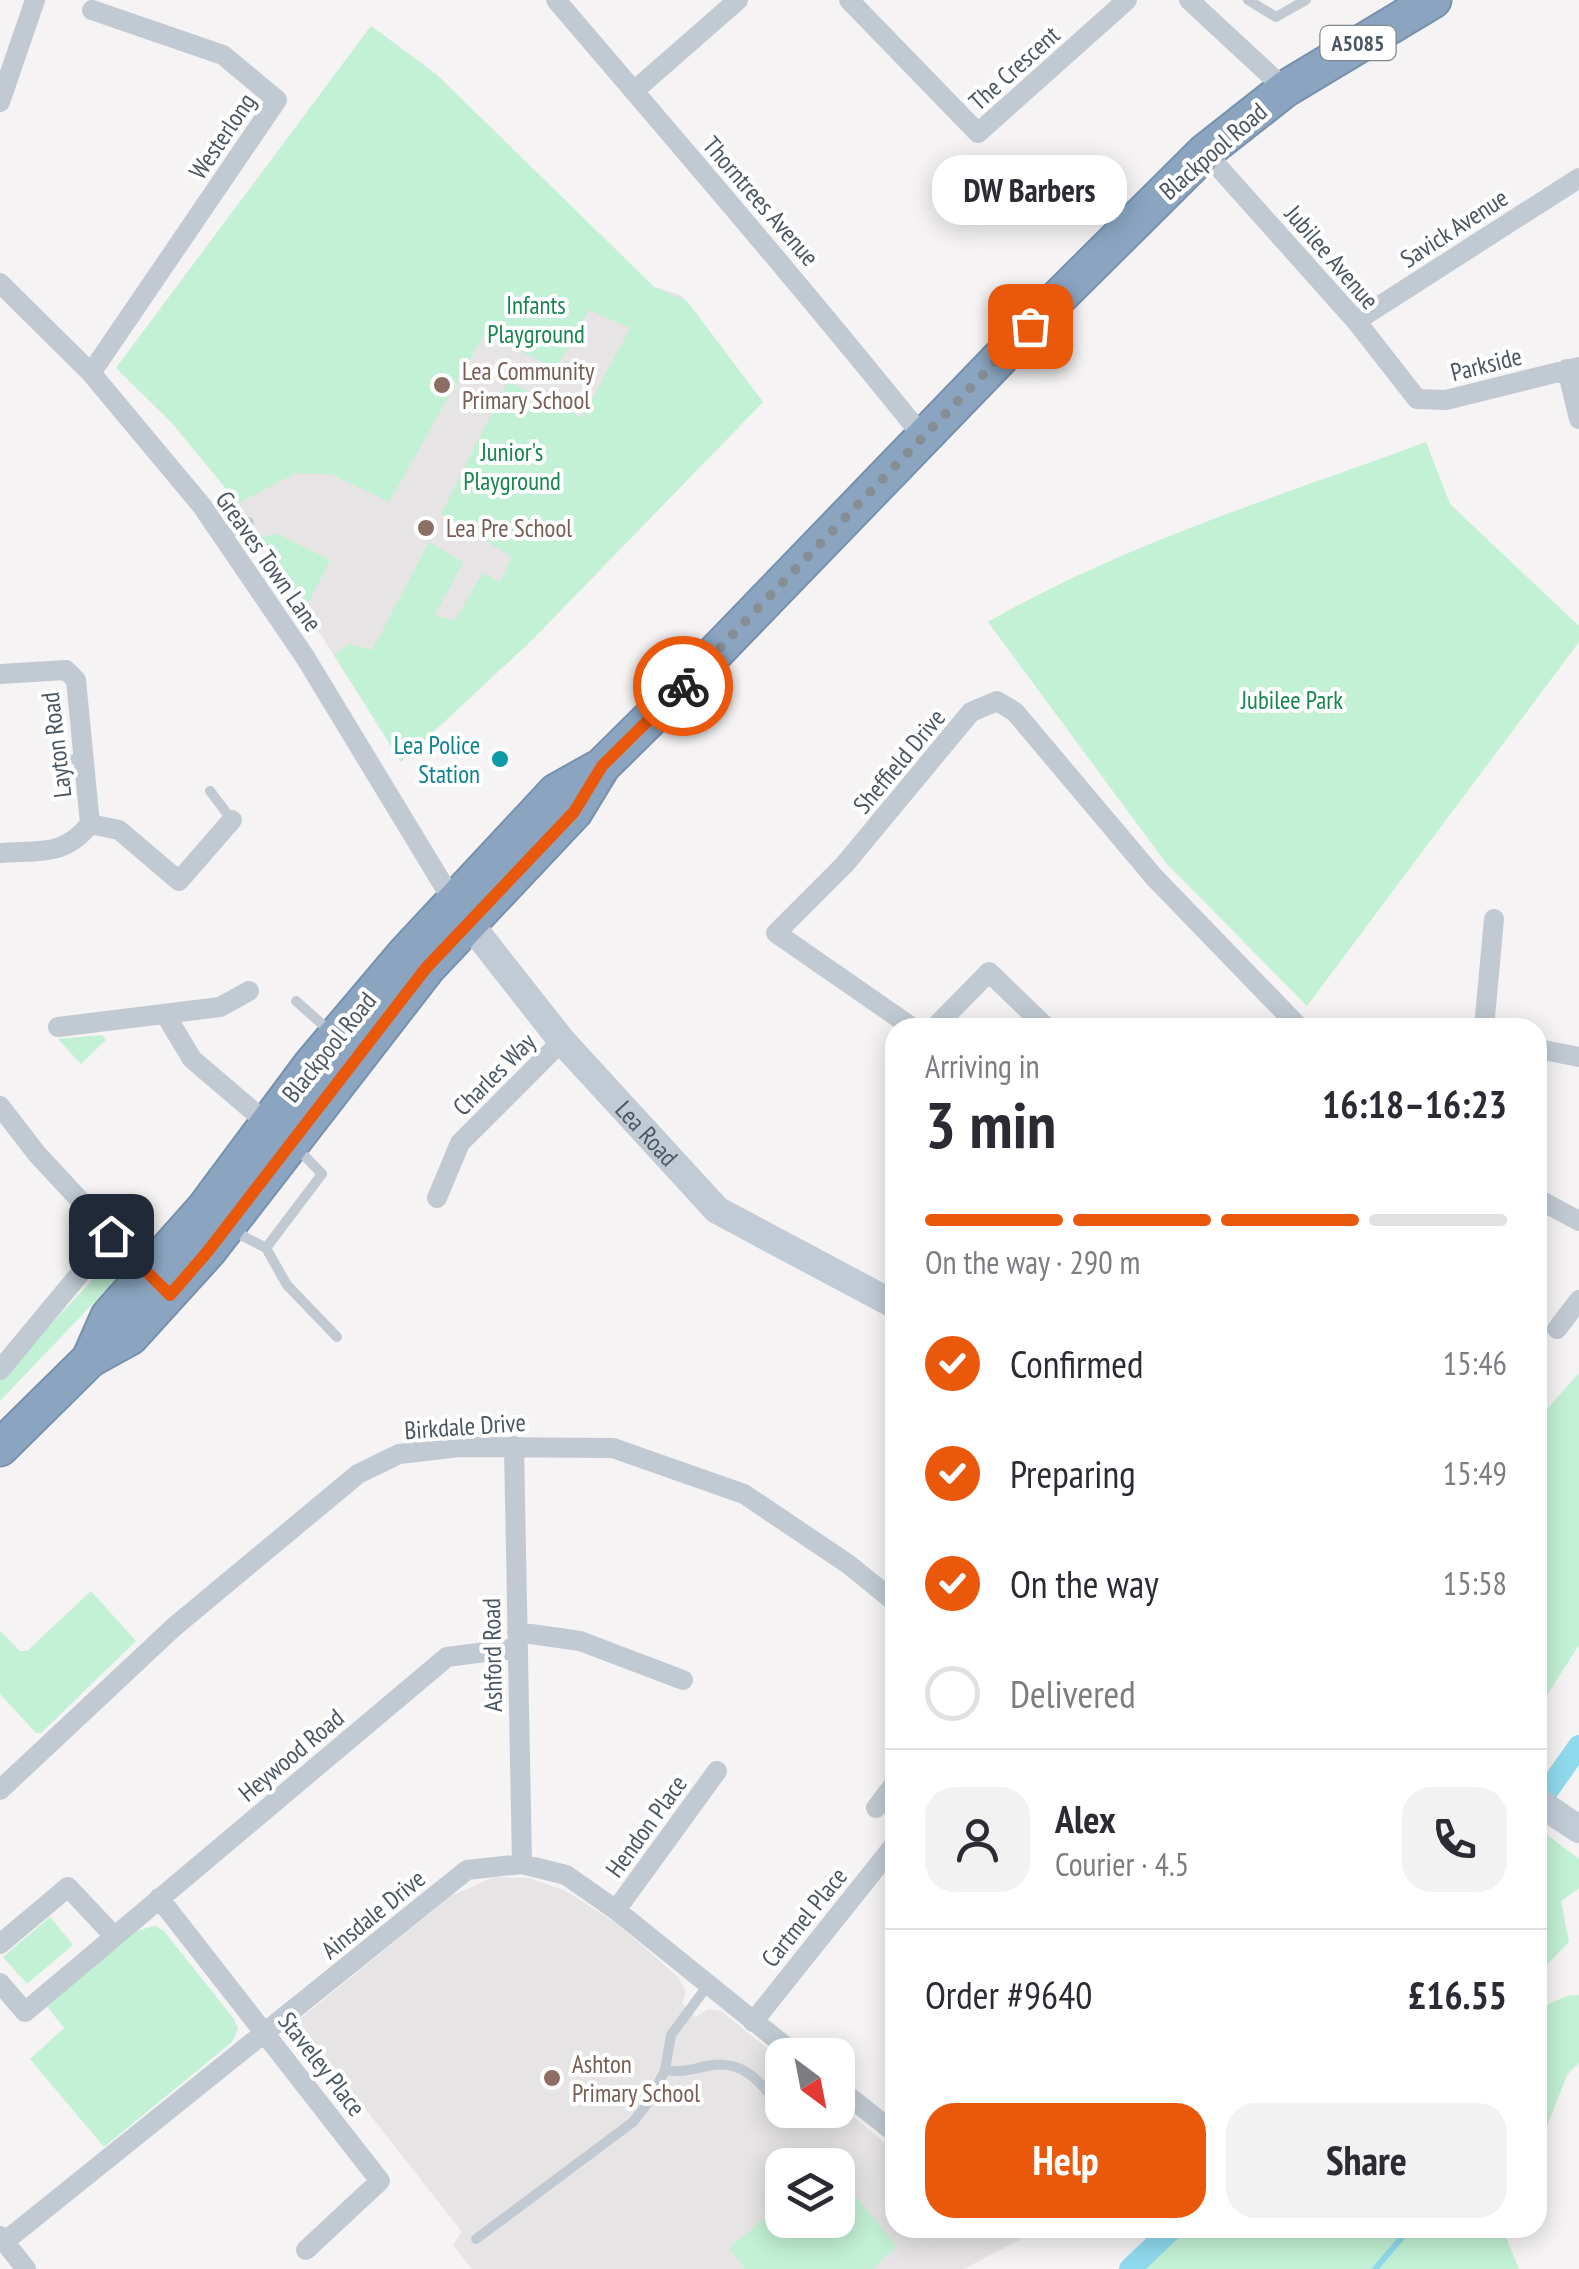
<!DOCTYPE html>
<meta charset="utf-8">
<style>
:root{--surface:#fff;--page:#f2f2f3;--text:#2b2b33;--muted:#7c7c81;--line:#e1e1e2;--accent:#ea580c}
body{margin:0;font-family:"PT Sans Narrow",sans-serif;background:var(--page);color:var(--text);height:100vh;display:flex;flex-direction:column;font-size:38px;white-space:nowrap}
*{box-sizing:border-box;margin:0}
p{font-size:32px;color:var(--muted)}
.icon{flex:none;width:55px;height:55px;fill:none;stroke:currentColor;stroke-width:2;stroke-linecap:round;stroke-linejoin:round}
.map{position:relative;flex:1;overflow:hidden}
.drawer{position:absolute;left:885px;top:1018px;width:662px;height:1220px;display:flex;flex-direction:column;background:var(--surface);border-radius:30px;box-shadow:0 5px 25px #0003}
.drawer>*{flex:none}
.needle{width:65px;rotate:148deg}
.tools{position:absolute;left:765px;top:2038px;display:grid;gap:20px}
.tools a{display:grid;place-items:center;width:90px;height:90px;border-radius:20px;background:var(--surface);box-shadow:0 5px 25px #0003;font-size:50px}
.pin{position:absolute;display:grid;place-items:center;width:85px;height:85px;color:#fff;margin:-42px;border-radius:20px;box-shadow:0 5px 15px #0006}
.courier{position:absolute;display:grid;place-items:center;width:100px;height:100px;margin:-50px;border:8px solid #ea580c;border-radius:50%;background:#fff;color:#222;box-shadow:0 2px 12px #0007}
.bubble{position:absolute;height:70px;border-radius:30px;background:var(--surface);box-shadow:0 5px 25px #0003;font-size:32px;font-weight:700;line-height:70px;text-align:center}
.summary em{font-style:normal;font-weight:700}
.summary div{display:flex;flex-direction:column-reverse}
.summary{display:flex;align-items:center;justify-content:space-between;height:170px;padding:0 40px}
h1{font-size:65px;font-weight:700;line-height:75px}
.bar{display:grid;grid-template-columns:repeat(4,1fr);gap:15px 10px;align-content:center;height:120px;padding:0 40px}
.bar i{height:12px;border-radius:8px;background:var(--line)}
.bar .current{background:var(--accent)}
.bar p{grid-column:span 4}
.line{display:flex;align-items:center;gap:25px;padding:0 40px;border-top:2px solid var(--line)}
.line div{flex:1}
.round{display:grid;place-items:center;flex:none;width:105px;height:105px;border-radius:30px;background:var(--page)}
ol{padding:0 40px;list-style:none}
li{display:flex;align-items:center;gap:30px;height:110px}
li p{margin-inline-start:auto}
li .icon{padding:10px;border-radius:50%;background:var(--accent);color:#fff;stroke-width:4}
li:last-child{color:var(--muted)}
li i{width:55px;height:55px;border:5px solid var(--line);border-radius:50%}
.button{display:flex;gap:20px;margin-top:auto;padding:20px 40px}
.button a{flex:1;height:115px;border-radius:30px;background:var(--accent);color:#fff;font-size:40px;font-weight:700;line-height:115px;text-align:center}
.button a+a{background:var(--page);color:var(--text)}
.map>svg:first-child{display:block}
.education{fill:#e6e4e5;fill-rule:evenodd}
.green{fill:#c3f1d5}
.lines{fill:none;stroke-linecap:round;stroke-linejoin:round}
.stream{stroke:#90daee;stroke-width:6}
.canal{stroke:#90daee;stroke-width:22}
.highway-casing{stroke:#7690ad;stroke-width:39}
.lane{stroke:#c1cad2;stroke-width:10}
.street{stroke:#c1cad2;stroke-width:20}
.secondary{stroke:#c1cbd6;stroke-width:28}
.highway{stroke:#8ba5c1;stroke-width:35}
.done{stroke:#868d94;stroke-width:10;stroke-dasharray:0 18}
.route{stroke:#ea580c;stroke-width:12}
.education-dot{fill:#8d6e63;stroke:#fff;stroke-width:4}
.culture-dot{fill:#0f9aa8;stroke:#fff;stroke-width:4}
.labels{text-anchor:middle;stroke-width:8;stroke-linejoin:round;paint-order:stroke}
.shield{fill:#fff;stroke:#808990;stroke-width:2.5}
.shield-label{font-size:22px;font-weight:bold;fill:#4a5661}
.street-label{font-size:25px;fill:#4a5661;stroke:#fff}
.park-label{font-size:25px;fill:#17864f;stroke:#fff}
.education-label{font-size:25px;fill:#785e54;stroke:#fff;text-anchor:start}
.culture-label{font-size:25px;fill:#0d838f;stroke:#fff;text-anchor:end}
</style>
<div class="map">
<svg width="1579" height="2269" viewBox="0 0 1579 2269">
<rect width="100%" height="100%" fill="#f5f3f3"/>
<path class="education" d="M371,26L436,74L654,287L681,295L763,402L531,641L401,762L238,503L171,422L116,368Z
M494,1877L529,1878L566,1891L616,1923L678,1977L686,1992L682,2003L695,2017L708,2009L721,2011L782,2060V2110H838V2104L895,2151V2228H989L1021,2239L964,2269H472L453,2245L462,2232L356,2097L344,2106L296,2045L292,2031L301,2018L451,1896ZM782,2165H838V2220H782Z"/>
<path class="green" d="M371,26L436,74L654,287L687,301L763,402L531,641L401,762L334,655L349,644L372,650L429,542L463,562L435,615L454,621L483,573L500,582L512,557L441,514L508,381L582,418L630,328L589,310L556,369L485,333L389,502L331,474L296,473L238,503L171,422L116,368Z
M1426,442L1450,504L1579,626V642L1307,1006L1166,863L988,622C1125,543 1278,497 1426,442Z
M276,533L330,560L305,609L260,538Z
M102,1035L106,1040L81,1064L58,1039Z
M108,1263L119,1264L122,1273L0,1401V1379Z
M1579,1373V1645L1538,1709V1419Z
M91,1591L136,1641L41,1733H36L0,1694V1631L20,1651H27Z
M1538,1828L1579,1859V1888L1561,1901L1569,1942L1538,1974Z
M50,1917L73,1945L27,1984L3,1957Z
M155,1926L164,1931L234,2019L238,2029L232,2042L104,2147L30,2059L64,2028L46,2005L136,1931Z
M1579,1995V2063L1567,2075L1538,2149V2009L1567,1996Z
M838,2174L897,2247L871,2269H745L729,2248L782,2204V2220H838Z
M1189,2228H1502L1519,2269H1145Z"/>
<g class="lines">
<path class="stream" d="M1375,2269L1410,2228"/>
<path class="canal" d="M1538,1804L1579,1746
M1130,2269L1173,2228"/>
<g class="highway-casing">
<path id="highway" d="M90,1359L109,1316L205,1208L312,1064L405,954L556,792L597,769
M0,1448L90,1359L130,1337L208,1251L427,968L574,812L602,766L683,686L1058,298L1205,152L1285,89L1433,0"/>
</g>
<path class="lane" d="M1248,0L1276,17L1306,0
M224,537L249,522
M58,761L84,758
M210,791L232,820
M296,1001L332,1033
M237,1227L243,1236L266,1248L322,1174L296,1147
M266,1248L287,1285L337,1337
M665,2070C686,2073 693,2068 713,2065C749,2061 764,2088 784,2112
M476,2239L633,2122L651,2099L665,2070L671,2035L708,1985"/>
<path class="street" d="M556,0C680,145 804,289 924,438
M849,0L978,133L1127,0
M1189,0L1285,89
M634,91L738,0
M0,102L35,0
M1205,152L1356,321L1417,399L1446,400L1579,367
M0,283L91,373L202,506L305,657L453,901
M1356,321L1579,178
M1567,369L1579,419
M91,373L277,100L223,55L92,10
M0,674L66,670L76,680L90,824
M0,853C39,850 64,857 90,824L119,830L179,881L232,820
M165,1014L192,1059L274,1129
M58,1027L220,1007L249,991
M913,1028L776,933L845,864L971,712L997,701L1015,712L1154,877L1300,1028
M934,1028L989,972L1047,1028
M1484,1028L1494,919
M1538,1049L1579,1057
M0,1106L37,1154L154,1280
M437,1198L460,1143L562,1041
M1538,1199L1579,1221
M1557,1329L1579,1300
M0,1370L111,1236
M514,1446L522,1864
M517,1632L580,1641L683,1680
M0,1790L174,1627L358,1474L399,1454L459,1447L613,1448L744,1494L848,1564L895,1602
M876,1808L895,1783
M159,1898L380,2181L306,2250
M616,1910L717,1771
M0,1944L68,1887L114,1936
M0,1983L25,2012L447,1657L516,1648
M753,2022L895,1844
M838,2088L895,2133
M0,2236L26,2269
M4,2242L467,1870L522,1864L566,1875L616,1910L796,2055"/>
<g class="secondary">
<path id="s1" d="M459,910L562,1041L717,1210L895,1305"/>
<path d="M1538,1802L1579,1829"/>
</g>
<use href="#highway" class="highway"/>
</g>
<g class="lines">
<path class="done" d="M683,686L1030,326"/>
<path class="route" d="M111,1236L170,1295L208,1251L426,968L574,812L602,766L683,686"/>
</g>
<g class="education-dot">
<circle cx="442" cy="385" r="10"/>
<circle cx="426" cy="528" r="10"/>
<circle cx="552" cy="2078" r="10"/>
</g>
<circle class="culture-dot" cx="500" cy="759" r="10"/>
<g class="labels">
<rect class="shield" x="1320.5" y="26" width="75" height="34" rx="8"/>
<g class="shield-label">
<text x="1358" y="51">A5085</text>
</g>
<g class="street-label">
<text transform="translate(1014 68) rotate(-42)" y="9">The Crescent</text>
<text transform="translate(222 136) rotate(-56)" y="9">Westerlong</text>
<text transform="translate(1213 151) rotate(-41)" y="9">Blackpool Road</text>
<text transform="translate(761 201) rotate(49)" y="9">Thorntrees Avenue</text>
<text transform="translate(1454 228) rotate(-33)" y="9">Savick Avenue</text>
<text transform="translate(1332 257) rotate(49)" y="9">Jubilee Avenue</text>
<text transform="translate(1486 364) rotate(-14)" y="9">Parkside</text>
<text transform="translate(269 561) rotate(55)" y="9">Greaves Town Lane</text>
<text transform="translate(56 745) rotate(-97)" y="9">Layton Road</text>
<text transform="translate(899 761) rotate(-50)" y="9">Sheffield Drive</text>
<text transform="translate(329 1047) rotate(-51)" y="9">Blackpool Road</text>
<text transform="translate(494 1074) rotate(-45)" y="9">Charles Way</text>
<text dy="9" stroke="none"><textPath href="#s1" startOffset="292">Lea Road</textPath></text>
<text transform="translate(465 1426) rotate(-4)" y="9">Birkdale Drive</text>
<text transform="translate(492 1655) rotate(-91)" y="9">Ashford Road</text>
<text transform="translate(291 1755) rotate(-40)" y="9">Heywood Road</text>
<text transform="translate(646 1826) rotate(-54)" y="9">Hendon Place</text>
<text transform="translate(373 1914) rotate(-39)" y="9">Ainsdale Drive</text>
<text transform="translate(804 1917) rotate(-51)" y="9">Cartmel Place</text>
<text transform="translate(322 2064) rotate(52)" y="9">Staveley Place</text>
</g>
<g class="park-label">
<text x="536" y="314">Infants<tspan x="536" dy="29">Playground</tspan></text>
<text x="512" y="461">Junior's<tspan x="512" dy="29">Playground</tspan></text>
<text x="1292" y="709">Jubilee Park</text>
</g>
<g class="education-label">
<text x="462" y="380">Lea Community<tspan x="462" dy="29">Primary School</tspan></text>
<text x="446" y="537">Lea Pre School</text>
<text x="572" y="2073">Ashton<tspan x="572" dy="29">Primary School</tspan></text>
</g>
<g class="culture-label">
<text x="480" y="754">Lea Police<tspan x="480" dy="29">Station</tspan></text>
</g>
</g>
</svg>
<div class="tools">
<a><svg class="needle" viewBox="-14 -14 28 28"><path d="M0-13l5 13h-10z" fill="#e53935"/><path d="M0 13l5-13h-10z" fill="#7c7c81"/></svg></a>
<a><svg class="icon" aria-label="layers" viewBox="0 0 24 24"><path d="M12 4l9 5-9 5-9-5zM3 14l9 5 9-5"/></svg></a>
</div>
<div class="pin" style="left:1030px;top:326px;background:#ea580c"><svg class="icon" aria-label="bag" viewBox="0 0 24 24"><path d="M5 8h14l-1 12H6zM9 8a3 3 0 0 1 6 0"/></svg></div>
<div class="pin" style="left:111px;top:1236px;background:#1f2937"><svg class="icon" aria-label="home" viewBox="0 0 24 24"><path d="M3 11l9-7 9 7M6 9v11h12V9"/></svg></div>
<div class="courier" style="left:683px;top:686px"><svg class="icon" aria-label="bike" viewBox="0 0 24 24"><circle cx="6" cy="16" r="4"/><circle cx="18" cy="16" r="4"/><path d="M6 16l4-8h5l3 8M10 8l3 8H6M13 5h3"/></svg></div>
<div class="bubble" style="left:932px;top:155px;width:195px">DW Barbers</div>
<section class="drawer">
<div class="summary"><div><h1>3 min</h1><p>Arriving in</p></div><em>16:18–16:23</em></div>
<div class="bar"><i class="current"></i><i class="current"></i><i class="current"></i><i></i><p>On the way · 290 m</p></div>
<ol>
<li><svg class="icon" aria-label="check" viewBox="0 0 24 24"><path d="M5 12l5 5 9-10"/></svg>Confirmed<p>15:46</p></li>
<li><svg class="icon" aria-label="check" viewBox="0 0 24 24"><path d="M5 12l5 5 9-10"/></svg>Preparing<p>15:49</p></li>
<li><svg class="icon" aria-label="check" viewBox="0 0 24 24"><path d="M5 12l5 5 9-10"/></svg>On the way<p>15:58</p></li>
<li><i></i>Delivered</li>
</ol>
<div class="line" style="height:180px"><a class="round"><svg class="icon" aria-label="person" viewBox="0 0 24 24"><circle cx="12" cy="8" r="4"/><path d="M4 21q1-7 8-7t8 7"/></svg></a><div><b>Alex</b><p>Courier · 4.5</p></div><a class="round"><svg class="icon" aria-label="phone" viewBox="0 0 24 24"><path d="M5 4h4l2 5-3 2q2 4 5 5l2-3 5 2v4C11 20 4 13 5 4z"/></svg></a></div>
<div class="line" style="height:130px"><div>Order #9640</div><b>£16.55</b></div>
<div class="button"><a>Help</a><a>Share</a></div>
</section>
</div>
